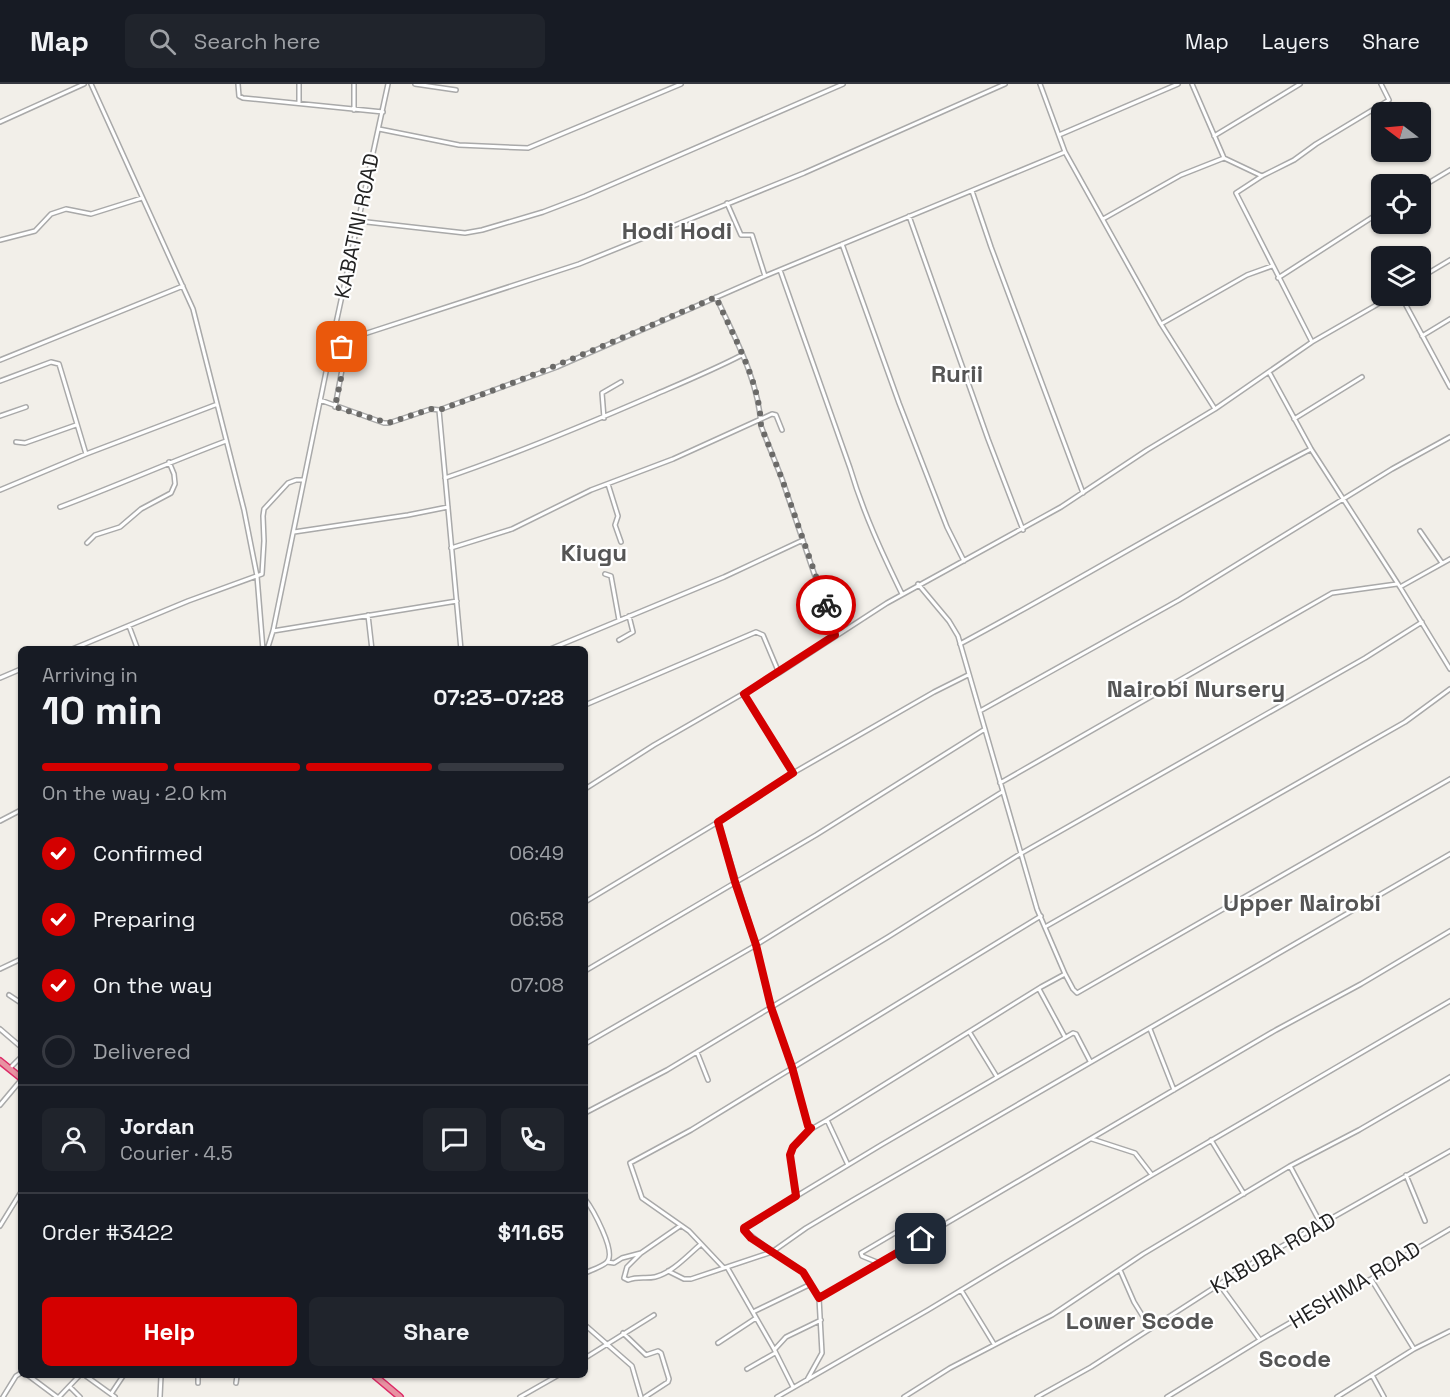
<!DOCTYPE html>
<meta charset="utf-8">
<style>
:root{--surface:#171b24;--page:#20242c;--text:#f1f3f6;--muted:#9ea1a6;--line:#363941;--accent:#d40000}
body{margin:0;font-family:"Space Grotesk",sans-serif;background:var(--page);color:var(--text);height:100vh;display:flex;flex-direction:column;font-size:22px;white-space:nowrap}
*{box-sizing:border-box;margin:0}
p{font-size:20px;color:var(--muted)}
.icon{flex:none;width:33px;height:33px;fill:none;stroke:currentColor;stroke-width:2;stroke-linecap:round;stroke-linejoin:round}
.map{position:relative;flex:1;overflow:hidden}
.panel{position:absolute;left:18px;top:562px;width:570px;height:732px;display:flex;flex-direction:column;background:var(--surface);border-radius:9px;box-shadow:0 2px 4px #0004}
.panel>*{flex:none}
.needle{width:39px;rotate:286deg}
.controls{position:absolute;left:1371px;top:18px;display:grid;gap:12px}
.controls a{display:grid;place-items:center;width:60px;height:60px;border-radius:9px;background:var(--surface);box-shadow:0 2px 4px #0004;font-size:30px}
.pin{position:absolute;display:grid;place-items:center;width:51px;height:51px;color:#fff;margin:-26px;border-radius:12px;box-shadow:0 3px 9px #0006}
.courier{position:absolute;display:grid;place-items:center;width:60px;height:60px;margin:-30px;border:4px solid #d40000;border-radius:50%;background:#fff;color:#222;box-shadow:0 2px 8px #0007}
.summary em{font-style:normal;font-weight:800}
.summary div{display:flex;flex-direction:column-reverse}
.summary{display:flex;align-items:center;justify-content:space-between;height:102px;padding:0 24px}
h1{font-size:39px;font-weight:800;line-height:45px}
.bar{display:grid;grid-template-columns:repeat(4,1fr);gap:9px 6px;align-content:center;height:72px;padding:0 24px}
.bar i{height:8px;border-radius:4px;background:var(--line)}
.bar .current{background:var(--accent)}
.bar p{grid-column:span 4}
.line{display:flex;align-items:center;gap:15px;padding:0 24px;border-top:2px solid var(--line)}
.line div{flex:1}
.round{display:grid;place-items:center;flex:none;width:63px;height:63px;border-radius:9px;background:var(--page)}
ol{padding:0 24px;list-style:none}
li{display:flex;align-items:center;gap:18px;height:66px}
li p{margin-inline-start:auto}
li .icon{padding:6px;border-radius:50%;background:var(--accent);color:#fff;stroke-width:4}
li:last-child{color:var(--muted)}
li i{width:33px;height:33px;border:3px solid var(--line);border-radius:50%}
.cta{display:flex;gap:12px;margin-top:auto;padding:12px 24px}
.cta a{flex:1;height:69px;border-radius:9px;background:var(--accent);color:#fff;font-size:24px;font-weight:800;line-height:69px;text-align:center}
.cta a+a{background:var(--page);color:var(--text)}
header{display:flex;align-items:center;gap:36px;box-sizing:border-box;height:84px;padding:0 30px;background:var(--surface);border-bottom:2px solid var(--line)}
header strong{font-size:28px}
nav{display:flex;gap:33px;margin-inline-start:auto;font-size:21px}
.search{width:420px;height:54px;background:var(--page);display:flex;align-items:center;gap:15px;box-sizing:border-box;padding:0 21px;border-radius:9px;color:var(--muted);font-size:22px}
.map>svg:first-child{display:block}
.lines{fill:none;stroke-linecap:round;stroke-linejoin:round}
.street-casing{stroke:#a9a9a9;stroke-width:6}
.highway-casing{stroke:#dc2a67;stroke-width:8}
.street{stroke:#fff;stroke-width:3}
.highway{stroke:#e892a2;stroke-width:5}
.done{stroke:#6b6a68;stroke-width:6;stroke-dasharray:0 10.8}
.route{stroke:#d40000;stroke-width:8}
.labels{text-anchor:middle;stroke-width:4.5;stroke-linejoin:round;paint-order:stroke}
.street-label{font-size:21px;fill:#222;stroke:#fff}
.quarter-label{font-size:24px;font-weight:bold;fill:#555;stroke:#fff}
</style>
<header>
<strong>Map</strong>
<div class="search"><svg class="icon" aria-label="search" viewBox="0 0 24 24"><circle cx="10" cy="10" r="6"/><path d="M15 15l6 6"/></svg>Search here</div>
<nav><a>Map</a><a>Layers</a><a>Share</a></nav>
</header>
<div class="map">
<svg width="1450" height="1313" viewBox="0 0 1450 1313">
<rect width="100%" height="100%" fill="#f2efe9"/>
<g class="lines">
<g class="street-casing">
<path id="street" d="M91,0L193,225L244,426L257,492L263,566
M238,0L239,12L243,14L383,28
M354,0V26
M415,0L456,6
M1040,0L1065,68L1161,240L1215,325L1312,258L1392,212
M299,19V0
M0,38L84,0
M379,45L459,61L528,64L681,0
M1059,51L1178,0
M1214,52L1300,0
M1224,74L1262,92
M1420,104L1450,86
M972,107L991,163L1083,409
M727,119L741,151H752L765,192
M909,132L988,355L1023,446
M1103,135L1181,91L1224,74L1192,0
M358,137L465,149L482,146L543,128L585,112L843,0
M0,156L35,147L51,130L66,125L91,130L142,114
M842,160L899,319L947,443L964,477
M780,186L850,384C863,428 882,469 902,510
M1278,194L1382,127
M1420,194L1450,176
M1401,212L1450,303
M716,213C735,254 759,297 761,342L782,395L835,551
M1161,240L1247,191L1272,182
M335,244L338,256L361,251L579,180L804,89L1005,0
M1422,252L1450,235
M1312,258L1236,109L1262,92L1294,76L1316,60L1389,16L1381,0
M0,276L183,202
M1269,288L1311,365L1400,503L1450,585
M0,297L51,278L59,280L86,370
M320,316L384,339H389L431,325L439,326L557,283L765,192L1065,68
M335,323L344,275V268L338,256
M439,326L461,566
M0,332L26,323
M604,334L602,309L621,298
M1294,335L1362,293
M16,358L25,359L76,341
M445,394C516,370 585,341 654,311C684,298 713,286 742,271
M608,400L618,432L615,441L621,458
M0,406L86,370L215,321
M60,423C116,402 170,378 226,357
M1420,447L1442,479
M294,448L408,431L448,423
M87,459L95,451L120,443L141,425L171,409L175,400L174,390L169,378
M451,464L512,445L591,406L673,375L772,330L776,331L782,346
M605,490L611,492L619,536
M918,500L949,537L958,552L1037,825L1065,890L1073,905L1077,909L1450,695
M1400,503L1450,475
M368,531L372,566
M129,542L138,566
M273,547L457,517
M619,556L633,548L629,532
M960,560C1078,497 1192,427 1311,365
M70,566L188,517L262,490L264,457L263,432L264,425L288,399L296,396H304
M267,566L273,547L335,244L388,0
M548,566L724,493L803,456
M0,594L21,585
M744,610L793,689
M585,621L756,548L763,551L779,589
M980,627L1179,516L1392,385L1450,353
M1000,699L1332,509L1397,500
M585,705L654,661L779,589L887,519L1061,423L1147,366L1215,325
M0,737L21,726
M718,738L756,861L771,923L792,983L808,1042L813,1044L827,1036L848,1081
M585,818L718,738L793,689L934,608L968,591
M1045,843L1405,638L1450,605
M0,885L21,875
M585,887L816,751L985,645
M1039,905L1065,953
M9,911L21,919
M0,945L21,963
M1150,945L1174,1006
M970,949L997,993
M585,960L751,864L1002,708
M697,968L708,996
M1090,977L1076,950L1073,949L881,1061L744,1144V1146L772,1168L806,1144L853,1116L1450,770
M9,985L21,973
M0,1021L21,996
M585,1029L667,986L888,853L1020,770L1365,574L1422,538
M827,1036L1041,903L1065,890
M1092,1055L1135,1069L1152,1091
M1211,1056L1244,1110
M1290,1082L1321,1140
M1406,1091L1425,1137
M796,1112L790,1071L793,1063L811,1044
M585,1115C592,1124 617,1168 607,1178C602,1183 591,1186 585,1189
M0,1142L21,1108
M641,1169L627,1183L624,1194L628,1196C638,1192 646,1195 655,1193C672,1189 688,1171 701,1160
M607,1178L614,1179L622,1174L641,1169L680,1142
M879,1179L862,1172L861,1169L900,1146
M727,1183L774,1265L793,1303
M724,1184L689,1147L642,1114L630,1079L691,1046L1041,832
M1120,1186L1134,1218L1150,1244
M668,1187L684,1195H691L772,1168L803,1188L819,1214L822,1269L807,1296
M1371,1195L1414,1265
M1219,1200L1260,1256
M961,1206L994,1260
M819,1214L1276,946L1361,900L1450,847
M753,1228L811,1200
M585,1241L632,1282L641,1313
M623,1249L646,1271L658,1267L661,1269L669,1295L668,1298L645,1313
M718,1259L756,1234
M775,1265L786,1253L821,1236
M585,1274L654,1231
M747,1285L775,1269
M1372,1291L1384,1313
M29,1292L57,1313
M86,1292L115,1313
M198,1299V1292
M236,1299L237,1292
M70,1303L80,1313
M111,1310L123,1292
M3,1313L16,1292L21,1289
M59,1313L79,1292
M160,1313L161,1292
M520,1313L557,1292
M777,1313L928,1226L1152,1091L1450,917
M904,1313L950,1284L1052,1231L1143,1170L1290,1082L1359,1046L1450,993
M1037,1313L1091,1283L1254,1178L1450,1067
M1167,1313L1260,1256L1340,1210L1371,1195L1411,1168L1450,1145
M1337,1313L1414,1265L1450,1247"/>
</g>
<g class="highway-casing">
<path id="highway" d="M0,977L21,994
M375,1292L400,1313"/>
</g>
<use href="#street" class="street"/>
<use href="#highway" class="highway"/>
</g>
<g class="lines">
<path class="done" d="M342,263L344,280L335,323L388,339L431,325L439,326C534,293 624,253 716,213C734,254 760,297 761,342L782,395L826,521"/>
<path class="route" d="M826,521L835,551L744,610L793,689L718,738L735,798L756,861L771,923L792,983L808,1042L811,1044L793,1063L790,1071L796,1112L744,1144V1146L751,1154L803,1188L819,1214L921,1155"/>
</g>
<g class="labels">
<g class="street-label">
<text transform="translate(357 142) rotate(-78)" y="7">KABATINI ROAD</text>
<text transform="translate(1273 1169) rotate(-30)" y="7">KABUBA ROAD</text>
<text transform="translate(1355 1201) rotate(-31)" y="7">HESHIMA ROAD</text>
</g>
<g class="quarter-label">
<text x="677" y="155">Hodi Hodi</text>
<text x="957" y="298">Rurii</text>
<text x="594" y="477">Kiugu</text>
<text x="1196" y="613">Nairobi Nursery</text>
<text x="1302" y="827">Upper Nairobi</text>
<text x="1140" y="1245">Lower Scode</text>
<text x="1295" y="1283">Scode</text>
</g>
</g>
</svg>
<div class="controls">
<a><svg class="needle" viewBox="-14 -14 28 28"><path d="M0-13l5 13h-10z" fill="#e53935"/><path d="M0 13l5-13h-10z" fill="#9ea1a6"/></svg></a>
<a><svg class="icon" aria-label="locate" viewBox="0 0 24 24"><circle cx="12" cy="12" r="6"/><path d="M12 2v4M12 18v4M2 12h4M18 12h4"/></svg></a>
<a><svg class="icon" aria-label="layers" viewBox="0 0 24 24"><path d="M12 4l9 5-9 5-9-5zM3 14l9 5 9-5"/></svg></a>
</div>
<div class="pin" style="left:342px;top:263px;background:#ea580c"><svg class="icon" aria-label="bag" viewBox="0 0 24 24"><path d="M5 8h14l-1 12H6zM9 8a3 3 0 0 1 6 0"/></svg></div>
<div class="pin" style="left:921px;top:1155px;background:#1f2937"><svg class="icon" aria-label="home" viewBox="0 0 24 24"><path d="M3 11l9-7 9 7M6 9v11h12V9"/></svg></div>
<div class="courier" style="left:826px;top:521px"><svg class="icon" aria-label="bike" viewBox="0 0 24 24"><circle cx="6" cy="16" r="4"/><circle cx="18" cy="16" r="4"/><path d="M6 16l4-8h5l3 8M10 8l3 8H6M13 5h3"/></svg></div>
<section class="panel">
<div class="summary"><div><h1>10 min</h1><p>Arriving in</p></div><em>07:23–07:28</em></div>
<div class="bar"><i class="current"></i><i class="current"></i><i class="current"></i><i></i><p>On the way · 2.0 km</p></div>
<ol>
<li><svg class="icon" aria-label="check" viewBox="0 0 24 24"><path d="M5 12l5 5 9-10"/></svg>Confirmed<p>06:49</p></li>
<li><svg class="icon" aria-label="check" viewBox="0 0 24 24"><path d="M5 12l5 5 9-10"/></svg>Preparing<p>06:58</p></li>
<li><svg class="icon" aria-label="check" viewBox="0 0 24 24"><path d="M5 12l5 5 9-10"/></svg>On the way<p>07:08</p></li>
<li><i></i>Delivered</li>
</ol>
<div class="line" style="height:108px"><a class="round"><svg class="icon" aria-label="person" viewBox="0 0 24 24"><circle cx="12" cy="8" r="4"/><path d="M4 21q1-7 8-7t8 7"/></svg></a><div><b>Jordan</b><p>Courier · 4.5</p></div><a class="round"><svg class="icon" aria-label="chat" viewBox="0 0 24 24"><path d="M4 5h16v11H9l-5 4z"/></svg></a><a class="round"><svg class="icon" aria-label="phone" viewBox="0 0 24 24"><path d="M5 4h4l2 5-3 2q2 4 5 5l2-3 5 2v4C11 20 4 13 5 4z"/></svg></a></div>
<div class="line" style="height:78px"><div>Order #3422</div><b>$11.65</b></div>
<div class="cta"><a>Help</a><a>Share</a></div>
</section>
</div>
